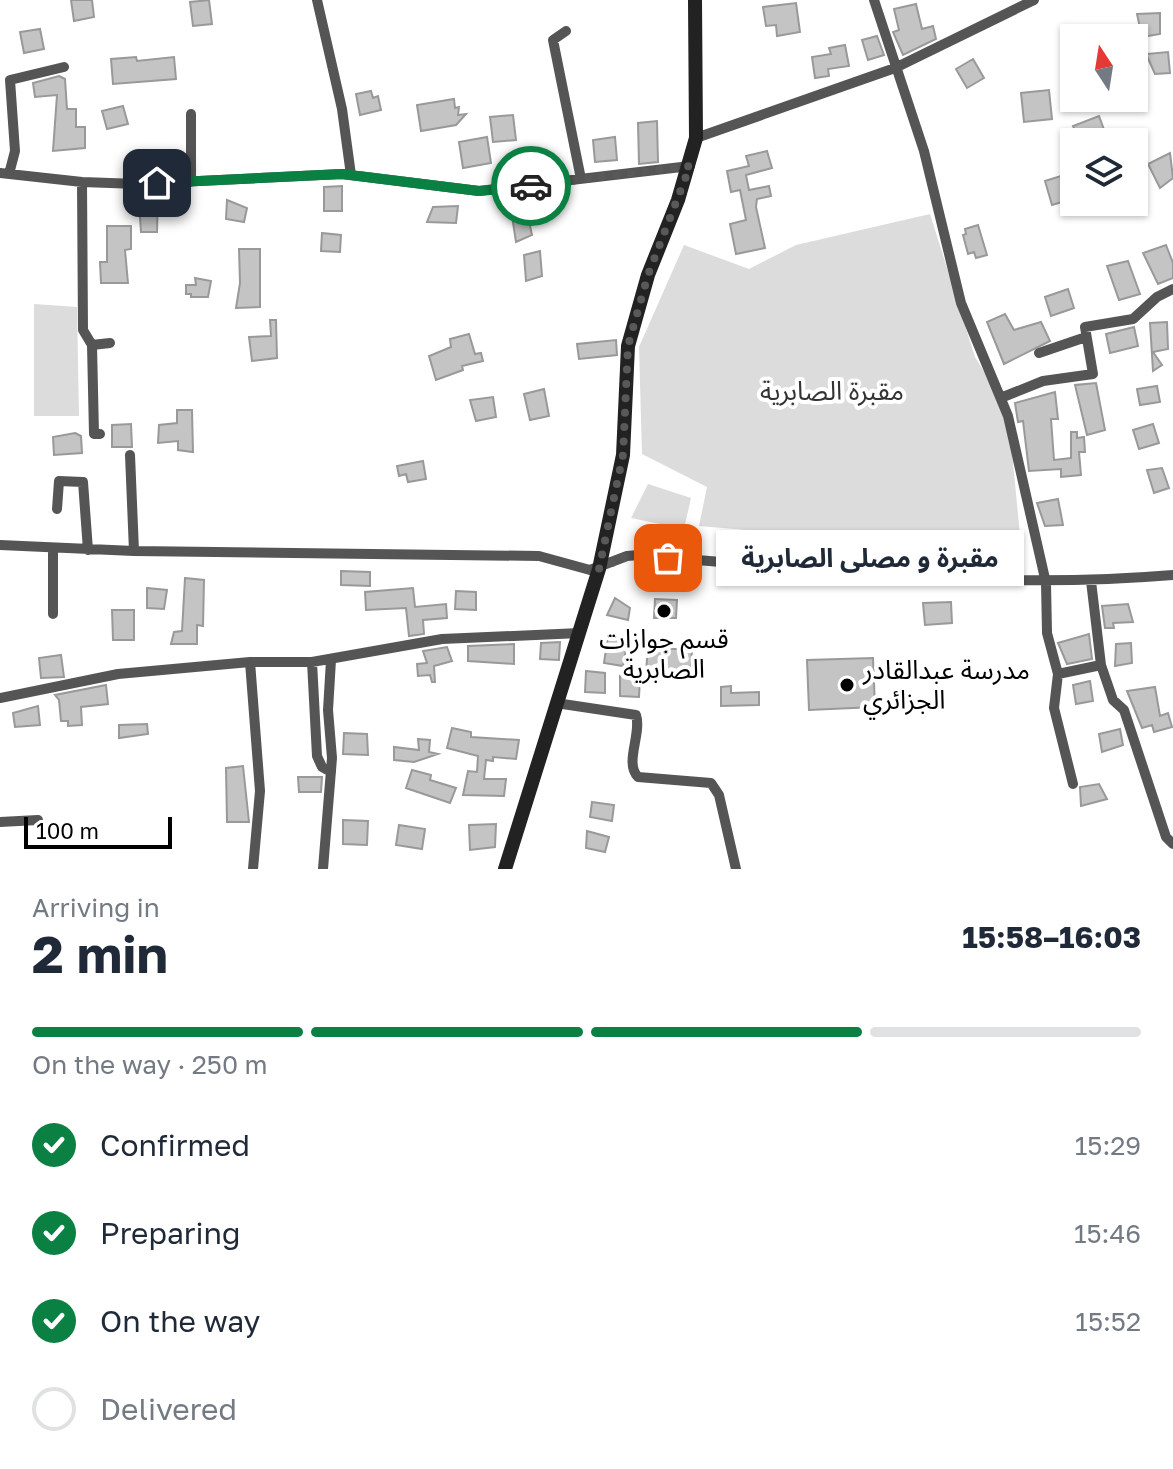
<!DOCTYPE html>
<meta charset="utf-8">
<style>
:root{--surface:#fff;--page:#f6f6f7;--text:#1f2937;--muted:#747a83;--line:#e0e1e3;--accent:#0b8043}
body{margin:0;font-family:"Golos Text","Noto Sans Arabic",sans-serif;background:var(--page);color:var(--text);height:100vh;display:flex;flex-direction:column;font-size:30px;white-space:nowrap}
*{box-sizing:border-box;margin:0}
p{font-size:26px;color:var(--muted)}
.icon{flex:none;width:44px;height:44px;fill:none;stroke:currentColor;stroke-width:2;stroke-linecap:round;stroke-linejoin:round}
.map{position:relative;height:869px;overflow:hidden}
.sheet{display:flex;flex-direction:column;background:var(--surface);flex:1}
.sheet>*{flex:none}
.needle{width:52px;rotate:348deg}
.fabs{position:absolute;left:1060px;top:24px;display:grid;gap:16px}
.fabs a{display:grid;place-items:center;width:88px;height:88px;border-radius:0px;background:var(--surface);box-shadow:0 2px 6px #0004;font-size:40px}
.scale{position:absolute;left:24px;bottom:20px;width:148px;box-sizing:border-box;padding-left:8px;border:4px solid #000;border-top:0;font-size:22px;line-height:28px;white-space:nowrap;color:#000;-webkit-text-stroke:6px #fff;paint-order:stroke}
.pin{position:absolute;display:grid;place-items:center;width:68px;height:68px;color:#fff;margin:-34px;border-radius:16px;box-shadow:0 4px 12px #0006}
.courier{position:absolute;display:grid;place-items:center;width:80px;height:80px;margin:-40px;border:6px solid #0b8043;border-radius:50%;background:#fff;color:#222;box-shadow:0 2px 10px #0007}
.bubble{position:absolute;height:56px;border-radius:0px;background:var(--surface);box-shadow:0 2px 6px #0004;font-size:26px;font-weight:700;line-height:56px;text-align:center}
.headline em{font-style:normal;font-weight:700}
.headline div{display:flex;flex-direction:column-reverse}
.headline{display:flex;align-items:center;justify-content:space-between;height:136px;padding:0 32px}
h1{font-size:52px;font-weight:700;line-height:60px}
.bar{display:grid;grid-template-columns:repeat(4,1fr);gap:12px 8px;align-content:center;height:96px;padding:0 32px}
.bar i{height:10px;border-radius:6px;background:var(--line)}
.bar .on{background:var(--accent)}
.bar p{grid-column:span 4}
ol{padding:0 32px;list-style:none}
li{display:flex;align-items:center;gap:24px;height:88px}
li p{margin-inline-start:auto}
li .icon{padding:8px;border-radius:50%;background:var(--accent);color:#fff;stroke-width:4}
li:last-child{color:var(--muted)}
li i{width:44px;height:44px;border:4px solid var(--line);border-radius:50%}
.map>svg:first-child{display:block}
.green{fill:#dcdcdc}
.building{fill:#c4c4c4;stroke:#999;stroke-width:2}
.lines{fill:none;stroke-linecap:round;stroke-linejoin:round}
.street{stroke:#555;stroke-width:10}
.secondary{stroke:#222;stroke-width:14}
.done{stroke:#595959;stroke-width:8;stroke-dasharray:0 14.4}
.route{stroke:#0b8043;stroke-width:10}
.poi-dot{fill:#000;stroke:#fff;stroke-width:3}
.labels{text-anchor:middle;stroke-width:8;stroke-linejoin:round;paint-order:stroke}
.park-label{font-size:26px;fill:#333;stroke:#fff}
.poi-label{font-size:26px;fill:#000;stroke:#fff}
</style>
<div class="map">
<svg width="1173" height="869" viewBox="0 0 1173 869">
<rect width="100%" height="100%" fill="#fff"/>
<path class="green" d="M930,214L975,357L1008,411L1020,535L990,551L699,526L707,487L642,454L639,347L684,245L749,269L796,245Z
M34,304L77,307L79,416H34Z
M648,484L691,498L684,529L631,518Z"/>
<path class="building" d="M71,0H92L94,17L74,21Z
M209,0L212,24L193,26L190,2Z
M796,3L800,32L777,36L776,25L766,26L763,7Z
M916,4L922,29L933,26L936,39L903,55L893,32L899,30L894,9Z
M1160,13V34L1142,37L1137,14Z
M40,29L44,49L24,53L20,32Z
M877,36L884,55L868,60L862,40Z
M845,45L849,66L828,69L829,76L815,78L812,57L831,54L829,48Z
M1168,52L1170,73L1155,74L1146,54Z
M136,57L137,61L174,57L176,79L113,84L111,59Z
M973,59L984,78L967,88L956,69Z
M59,76L65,79L67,109H76V127H85V148L53,151L57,95L35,97L33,83Z
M1049,90L1052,119L1024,122L1021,93Z
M371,91L373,98L378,96L381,110L360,115L356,94Z
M454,99L455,108L459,107L458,115L466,114L456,125L421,131L417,105Z
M123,106L128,124L107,129L102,111Z
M513,115L516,140L493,142L490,117Z
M1099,116L1106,135L1080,142L1073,126Z
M657,121L658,162L639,164L638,123Z
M487,137L491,163L463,168L459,142Z
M615,137L617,160L595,162L593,140Z
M767,151L772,168L746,175L749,190L769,186L771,196L757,199L756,207L765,248L736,254L730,224L746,220L740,190L731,192L727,171L749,166L746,156Z
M1170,153L1173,178L1160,188L1148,164Z
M1061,176L1069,200L1052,205L1045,181Z
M342,186V211H324V187Z
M158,192L157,232H141L139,203Z
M227,200L247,208L244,222L226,219Z
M458,206L456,223L427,222L433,207Z
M527,212L532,235L516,242L512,216Z
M978,225L987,255L976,258L974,252L968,254L963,235L966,234L965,229Z
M107,226H131V249L125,250L128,283H101L100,262H107Z
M322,233L341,235L340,252L321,251Z
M1166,245L1173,263V278L1158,284L1143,253Z
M239,249H260V307L236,308L240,283Z
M540,251L542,276L526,281L524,255Z
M1128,261L1140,294L1119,300L1107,266Z
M195,278L211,281L208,297H191V294H186V285H196Z
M1068,289L1074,308L1051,316L1045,297Z
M1005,314L1014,330L1041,322L1050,341L1004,364L987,322Z
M270,320H276L277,358L252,361L249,337L271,336Z
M1167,322L1168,349L1153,352L1162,365L1153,371L1150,323Z
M1134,327L1138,346L1110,353L1106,334Z
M469,334L475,354L481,353L483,361L462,366L463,370L436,380L429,356L451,347L450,339Z
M616,340L617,355L579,359L577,344Z
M1096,383L1105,430L1087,435L1075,385Z
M1157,386L1160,402L1140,405L1137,389Z
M544,389L549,416L530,420L524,394Z
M1055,392L1058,419H1051L1054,460L1071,458V432H1077V438L1084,437L1085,452H1079L1081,475L1061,477V469L1029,471L1023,421L1018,422L1015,403Z
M493,397L496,417L476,421L470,400Z
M177,410H192L193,452L178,450V441L158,443L159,425L177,423Z
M131,424L132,447H112V425Z
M1153,424L1159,443L1139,449L1133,430Z
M75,433L81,436L82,453L54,455L53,437Z
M423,461L426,479L408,482L406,474L399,476L397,466Z
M1162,468L1169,488L1154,493L1147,470Z
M1058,499L1063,525L1045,526L1037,503Z
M341,571L370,572V586L341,585Z
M185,578L204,580L203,626L197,625V644H171L174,632L182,631Z
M147,588L167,590L164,609L147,608Z
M413,588L415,607L446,604L447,618L423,620L424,634L409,636L406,608L366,610L365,592Z
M456,591L476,592V610L455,609Z
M615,598L630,608L628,620L607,615Z
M655,599L677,600L676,618H654Z
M951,602L952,623L925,625L923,603Z
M1128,604L1133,622L1113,623L1114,628H1105L1102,606Z
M112,610H134V640H113Z
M1089,634L1092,659L1067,664L1058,643Z
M608,636L628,639L623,666L604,663Z
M560,642L559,660L540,659L541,643Z
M1131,643L1132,663L1115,666L1116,644Z
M514,644V664L468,661V646Z
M648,646L692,651L690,677L646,672Z
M447,647L452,661L434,666L435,682H432L430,675L418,676L417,664L427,663L423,651Z
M61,655L64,677L41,678L39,658Z
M873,658L875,707L809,710L807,660Z
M586,671L605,673V693L585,692Z
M620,676L640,679L639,697L620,696Z
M1090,681L1093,701L1076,704L1073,685Z
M106,685L108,704L81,707L82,725L68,726V721H61L59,700L55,695Z
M731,686V693L759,692V705L721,706V687Z
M1155,687L1160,716L1168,713L1172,727L1154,732L1152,725L1142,728L1127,691Z
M38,706L40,725L15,727L13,713Z
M147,724L148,734L119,738V725Z
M452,728L471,732V737L519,740L516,759L493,757V761L486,760L484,779H506L504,796L463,795L468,771L477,772L478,756L447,748Z
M1120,729L1123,745L1102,752L1099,734Z
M344,733L367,734L368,755L343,754Z
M418,739L430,740L429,752L438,754L414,762L394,760V747L419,750Z
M243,766L249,822H227L226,768Z
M412,770L431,775L430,780L456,788L450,803L406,788Z
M298,777H322L321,792H299Z
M1099,784L1107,799L1081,806L1080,787Z
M592,802L614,805L612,821L590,817Z
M343,820L368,821L367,845L343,844Z
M496,824L495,847L470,850L469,825Z
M399,825L425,829L422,849L396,845Z
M587,831L609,837L605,852L586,848Z"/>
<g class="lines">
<path class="street" d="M317,0L342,109L351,175
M874,0L924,151L961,303L1008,416L1046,583L1047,633L1058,674L1101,665L1091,581
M566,31L553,40L581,179
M191,114V182
M696,138L895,68L1034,0
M0,173L82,182L138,184L342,174L479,191L690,166
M9,174L15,151L10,80L64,67
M82,182L83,330L92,345
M1039,353L1086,337
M1003,397L1043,381L1093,374L1085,327L1133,319L1157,297L1173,289
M100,434H94L92,345L110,343
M130,455L134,551
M57,509L59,481L83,482L88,550
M0,545L134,551L539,556L590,570L627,556L639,555C817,570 994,590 1173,575
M53,614V548
M250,662L260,791L253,869
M312,662L317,756L322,767L331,772
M1101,665L1113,700L1124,710L1166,837L1173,844
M1058,674L1054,708L1073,784
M0,698L118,674L250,662H312L442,639L580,633
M556,703L636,715C642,734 624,763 638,777L711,783L719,795L736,869
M0,822L38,820
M323,869L332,758L328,710L331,660"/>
<path class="secondary" d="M505,869L599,569L623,455L628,346L648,275L678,200L696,138L695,0"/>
</g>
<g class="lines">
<path class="done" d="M531,186L690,166L648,275L628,346L623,455L599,569L627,556L668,558"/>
<path class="route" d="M157,183L342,174L479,191L531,186"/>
</g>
<g class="poi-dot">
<circle cx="664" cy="611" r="8"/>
<circle cx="847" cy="685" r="8"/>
</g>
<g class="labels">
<g class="park-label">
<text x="832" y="400">مقبرة الصابرية</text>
</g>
<g class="poi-label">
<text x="664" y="648">قسم جوازات<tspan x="664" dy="30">الصابرية</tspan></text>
<text x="863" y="679" text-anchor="start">مدرسة عبدالقادر<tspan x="863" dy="30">الجزائري</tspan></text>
</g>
</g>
</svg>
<div class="fabs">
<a><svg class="needle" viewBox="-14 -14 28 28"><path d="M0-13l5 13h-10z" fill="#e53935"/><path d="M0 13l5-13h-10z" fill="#747a83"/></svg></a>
<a><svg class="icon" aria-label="layers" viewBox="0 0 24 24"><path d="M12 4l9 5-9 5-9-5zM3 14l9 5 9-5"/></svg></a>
</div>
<div class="scale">100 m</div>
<div class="pin" style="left:668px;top:558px;background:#ea580c"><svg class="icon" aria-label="bag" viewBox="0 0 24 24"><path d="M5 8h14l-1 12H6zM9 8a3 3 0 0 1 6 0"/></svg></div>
<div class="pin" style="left:157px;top:183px;background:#1f2937"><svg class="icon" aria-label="home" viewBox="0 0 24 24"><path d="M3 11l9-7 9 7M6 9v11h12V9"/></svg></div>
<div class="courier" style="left:531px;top:186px"><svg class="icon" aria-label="car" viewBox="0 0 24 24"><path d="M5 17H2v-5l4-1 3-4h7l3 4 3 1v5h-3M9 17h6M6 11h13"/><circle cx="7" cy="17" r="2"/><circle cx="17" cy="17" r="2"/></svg></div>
<div class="bubble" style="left:716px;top:530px;width:308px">مقبرة و مصلى الصابرية</div>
</div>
<section class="sheet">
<div class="headline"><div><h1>2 min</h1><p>Arriving in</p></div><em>15:58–16:03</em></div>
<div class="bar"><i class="on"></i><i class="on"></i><i class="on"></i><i></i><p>On the way · 250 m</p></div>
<ol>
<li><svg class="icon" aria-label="check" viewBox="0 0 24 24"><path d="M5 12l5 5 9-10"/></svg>Confirmed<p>15:29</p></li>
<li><svg class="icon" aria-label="check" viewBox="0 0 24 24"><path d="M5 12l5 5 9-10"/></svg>Preparing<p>15:46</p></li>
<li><svg class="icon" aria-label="check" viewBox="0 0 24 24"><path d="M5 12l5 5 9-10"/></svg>On the way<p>15:52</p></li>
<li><i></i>Delivered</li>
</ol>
</section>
